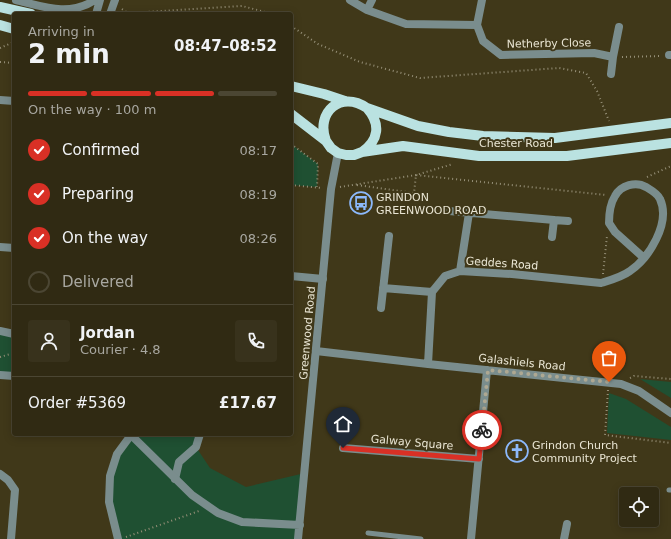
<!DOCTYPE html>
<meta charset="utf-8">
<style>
:root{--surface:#302a13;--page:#38321c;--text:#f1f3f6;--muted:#a8a7a0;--line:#4b4633;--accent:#d93025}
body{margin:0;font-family:"DejaVu Sans",sans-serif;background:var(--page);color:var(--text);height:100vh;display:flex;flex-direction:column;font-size:15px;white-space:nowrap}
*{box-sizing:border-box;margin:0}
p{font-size:13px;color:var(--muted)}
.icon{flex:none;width:22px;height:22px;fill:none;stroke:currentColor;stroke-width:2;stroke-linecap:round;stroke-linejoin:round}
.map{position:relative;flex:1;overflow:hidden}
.drawer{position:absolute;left:12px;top:12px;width:281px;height:424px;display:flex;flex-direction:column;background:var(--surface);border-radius:4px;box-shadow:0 2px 10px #0003,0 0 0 1px var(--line)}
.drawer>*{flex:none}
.tools{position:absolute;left:619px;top:487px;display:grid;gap:8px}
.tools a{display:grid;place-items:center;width:40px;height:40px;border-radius:4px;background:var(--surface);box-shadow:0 2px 10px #0003,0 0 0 1px var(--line);font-size:20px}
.pin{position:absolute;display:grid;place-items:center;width:34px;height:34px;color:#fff;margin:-41px -17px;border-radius:50% 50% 50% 0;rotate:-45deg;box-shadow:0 0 4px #0007}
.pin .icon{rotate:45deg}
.courier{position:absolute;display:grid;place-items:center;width:40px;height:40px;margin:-20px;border:3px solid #d93025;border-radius:50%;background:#fff;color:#222;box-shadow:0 1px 5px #0007}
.summary em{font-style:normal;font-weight:800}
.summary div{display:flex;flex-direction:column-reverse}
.summary{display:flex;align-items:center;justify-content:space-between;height:68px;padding:0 16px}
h1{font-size:26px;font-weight:800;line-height:30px}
.bar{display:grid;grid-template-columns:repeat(4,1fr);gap:6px 4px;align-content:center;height:48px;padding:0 16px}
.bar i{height:5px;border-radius:3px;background:var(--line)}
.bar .on{background:var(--accent)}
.bar p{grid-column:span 4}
.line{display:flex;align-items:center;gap:10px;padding:0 16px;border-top:1px solid var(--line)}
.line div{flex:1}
.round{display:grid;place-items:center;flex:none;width:42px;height:42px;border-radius:4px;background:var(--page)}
ol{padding:0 16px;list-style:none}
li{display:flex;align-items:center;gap:12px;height:44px}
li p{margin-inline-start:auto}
li .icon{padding:4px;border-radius:50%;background:var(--accent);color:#fff;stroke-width:4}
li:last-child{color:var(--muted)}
li i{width:22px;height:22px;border:2px solid var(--line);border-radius:50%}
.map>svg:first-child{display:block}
.green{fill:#1f5032}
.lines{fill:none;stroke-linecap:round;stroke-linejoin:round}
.path{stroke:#969078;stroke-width:2;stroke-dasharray:1 3;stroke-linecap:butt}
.service{stroke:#7a8d8d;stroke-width:5}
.minor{stroke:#7a8d8d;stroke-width:8}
.tertiary{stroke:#7a8d8d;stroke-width:8}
.primary{stroke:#bae2e1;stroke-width:10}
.done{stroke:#aea892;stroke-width:4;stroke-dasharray:0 7.2}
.route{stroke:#d93025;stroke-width:5}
.labels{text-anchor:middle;stroke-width:4;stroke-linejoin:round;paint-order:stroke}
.street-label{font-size:11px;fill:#e9e5d3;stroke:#403819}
.poi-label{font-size:11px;fill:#e9e5d3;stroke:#403819;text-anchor:start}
</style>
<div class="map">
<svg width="671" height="539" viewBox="0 0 671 539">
<rect width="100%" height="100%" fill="#403819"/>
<path class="green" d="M291,144L318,164L317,187L291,185Z
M0,331L14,334V376L0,375Z
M640,379L671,382V398Z
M609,393L626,399L671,427V440L607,433Z
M130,434H200L196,447L210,468L246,487L305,473L295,539H118L109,502L110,476Z"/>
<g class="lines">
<path class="path" d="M122,9L128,13L242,6L273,14
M291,26L318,44L360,62L420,78L559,68L586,73L597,91L609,121
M0,48L14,42
M622,57L661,56
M0,62L14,63
M291,144L318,164L317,187
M647,177L671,166
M291,185L322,188
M357,185L414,193L416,175L606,195
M340,187L416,175L453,164
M603,274L607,236
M0,357L14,353
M630,378L634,376L671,379
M608,390L605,435L671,443
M126,537L199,511"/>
<path class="service" d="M669,490H671
M368,533L421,539"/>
<path class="minor" d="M16,0C44,7 69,17 95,0
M350,0L367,10L406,24L477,25
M482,0L477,25L483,41L501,55L594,53L613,57L611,74
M367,10L372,0
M96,14L100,0
M110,14L115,0
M669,55H671
M613,57L619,27
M0,100L14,101
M449,211L554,220
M552,237L554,220L568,221
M0,247L14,248
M460,271L469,213
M291,276L323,279
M383,288L432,292
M381,308L389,236
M0,331L14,334
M316,351L428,364L621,384L639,391L671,413
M428,364L432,292L445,276L460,271L512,274L601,283C611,280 622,277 630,271C649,258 671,223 660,199C658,194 651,190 646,187C636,181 621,185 615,196C610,204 609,214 609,223L615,232L644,258
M343,448L479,459
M0,474L8,480L15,490L11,539
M175,479L179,462L196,447L200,434
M118,539L109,502L110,476L117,454L131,435
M471,539L487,370
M564,539L567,524"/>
<path class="tertiary" d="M0,375L14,376
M130,434L192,495L218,513L242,522L300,525
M298,539L331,189L338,153"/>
<path class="primary" d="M0,7L31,14
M0,25L14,29
M291,86L324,94L345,101
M291,114L326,141L331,148L338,153L346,155H354L362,152L403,146L479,156H567L671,143
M326,141C315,112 341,90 367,108L418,126L449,132L483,136L555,138L671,123
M362,152C379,140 381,124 367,108"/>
</g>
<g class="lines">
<path class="done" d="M482,430L488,370L609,382"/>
<path class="route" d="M343,448L479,459L482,430"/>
</g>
<defs>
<g id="bus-ring" transform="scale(1.15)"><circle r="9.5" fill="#403819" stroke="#8cb9fc" stroke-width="1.5"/><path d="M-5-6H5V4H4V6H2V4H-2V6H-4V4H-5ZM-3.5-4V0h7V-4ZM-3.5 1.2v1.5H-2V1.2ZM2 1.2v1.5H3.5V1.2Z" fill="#8cb9fc"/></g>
<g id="church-ring" transform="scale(1.15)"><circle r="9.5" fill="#403819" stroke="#8cb9fc" stroke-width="1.5"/><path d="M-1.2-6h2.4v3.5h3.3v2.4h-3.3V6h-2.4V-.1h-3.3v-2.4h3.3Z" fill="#8cb9fc"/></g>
</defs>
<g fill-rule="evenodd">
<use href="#bus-ring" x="361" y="203"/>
<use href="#church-ring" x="517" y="451"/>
</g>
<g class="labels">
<g class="street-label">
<text transform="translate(549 43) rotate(-1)" y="4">Netherby Close</text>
<text x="516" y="147">Chester Road</text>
<text transform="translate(502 263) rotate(4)" y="4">Geddes Road</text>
<text transform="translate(307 333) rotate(-85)" y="4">Greenwood Road</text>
<text transform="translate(522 362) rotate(6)" y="4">Galashiels Road</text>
<text transform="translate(412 442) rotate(5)" y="4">Galway Square</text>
</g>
<g class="poi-label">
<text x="376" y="201">GRINDON<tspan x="376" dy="13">GREENWOOD ROAD</tspan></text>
<text x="532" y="449">Grindon Church<tspan x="532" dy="13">Community Project</tspan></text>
</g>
</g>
</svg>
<div class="tools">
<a><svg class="icon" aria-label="locate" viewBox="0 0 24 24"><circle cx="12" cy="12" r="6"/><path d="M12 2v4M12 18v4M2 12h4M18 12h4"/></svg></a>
</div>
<div class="pin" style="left:609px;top:382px;background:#ea580c"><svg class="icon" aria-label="bag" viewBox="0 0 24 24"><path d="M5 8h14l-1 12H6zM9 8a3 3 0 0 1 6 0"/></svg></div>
<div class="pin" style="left:343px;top:448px;background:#1f2937"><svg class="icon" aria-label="home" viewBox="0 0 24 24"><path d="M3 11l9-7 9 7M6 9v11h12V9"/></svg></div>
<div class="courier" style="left:482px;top:430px"><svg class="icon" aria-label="bike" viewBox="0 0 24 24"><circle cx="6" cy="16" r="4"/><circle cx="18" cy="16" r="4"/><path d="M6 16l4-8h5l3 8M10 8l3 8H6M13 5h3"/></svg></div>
<section class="drawer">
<div class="summary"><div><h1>2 min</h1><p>Arriving in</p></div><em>08:47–08:52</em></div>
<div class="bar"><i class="on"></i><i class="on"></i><i class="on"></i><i></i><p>On the way · 100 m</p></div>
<ol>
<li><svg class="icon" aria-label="check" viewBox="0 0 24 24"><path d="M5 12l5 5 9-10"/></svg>Confirmed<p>08:17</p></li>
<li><svg class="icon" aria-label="check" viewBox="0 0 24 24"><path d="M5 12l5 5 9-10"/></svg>Preparing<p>08:19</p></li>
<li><svg class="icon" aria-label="check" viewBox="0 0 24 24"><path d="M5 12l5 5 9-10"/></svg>On the way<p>08:26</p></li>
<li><i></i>Delivered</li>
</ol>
<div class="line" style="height:72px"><a class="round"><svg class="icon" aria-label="person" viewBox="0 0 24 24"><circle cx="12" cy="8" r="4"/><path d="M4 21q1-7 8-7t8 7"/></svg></a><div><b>Jordan</b><p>Courier · 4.8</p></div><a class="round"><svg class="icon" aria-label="phone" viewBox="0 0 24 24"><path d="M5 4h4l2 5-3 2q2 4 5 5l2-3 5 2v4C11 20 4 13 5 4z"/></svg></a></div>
<div class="line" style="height:52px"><div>Order #5369</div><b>£17.67</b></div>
</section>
</div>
